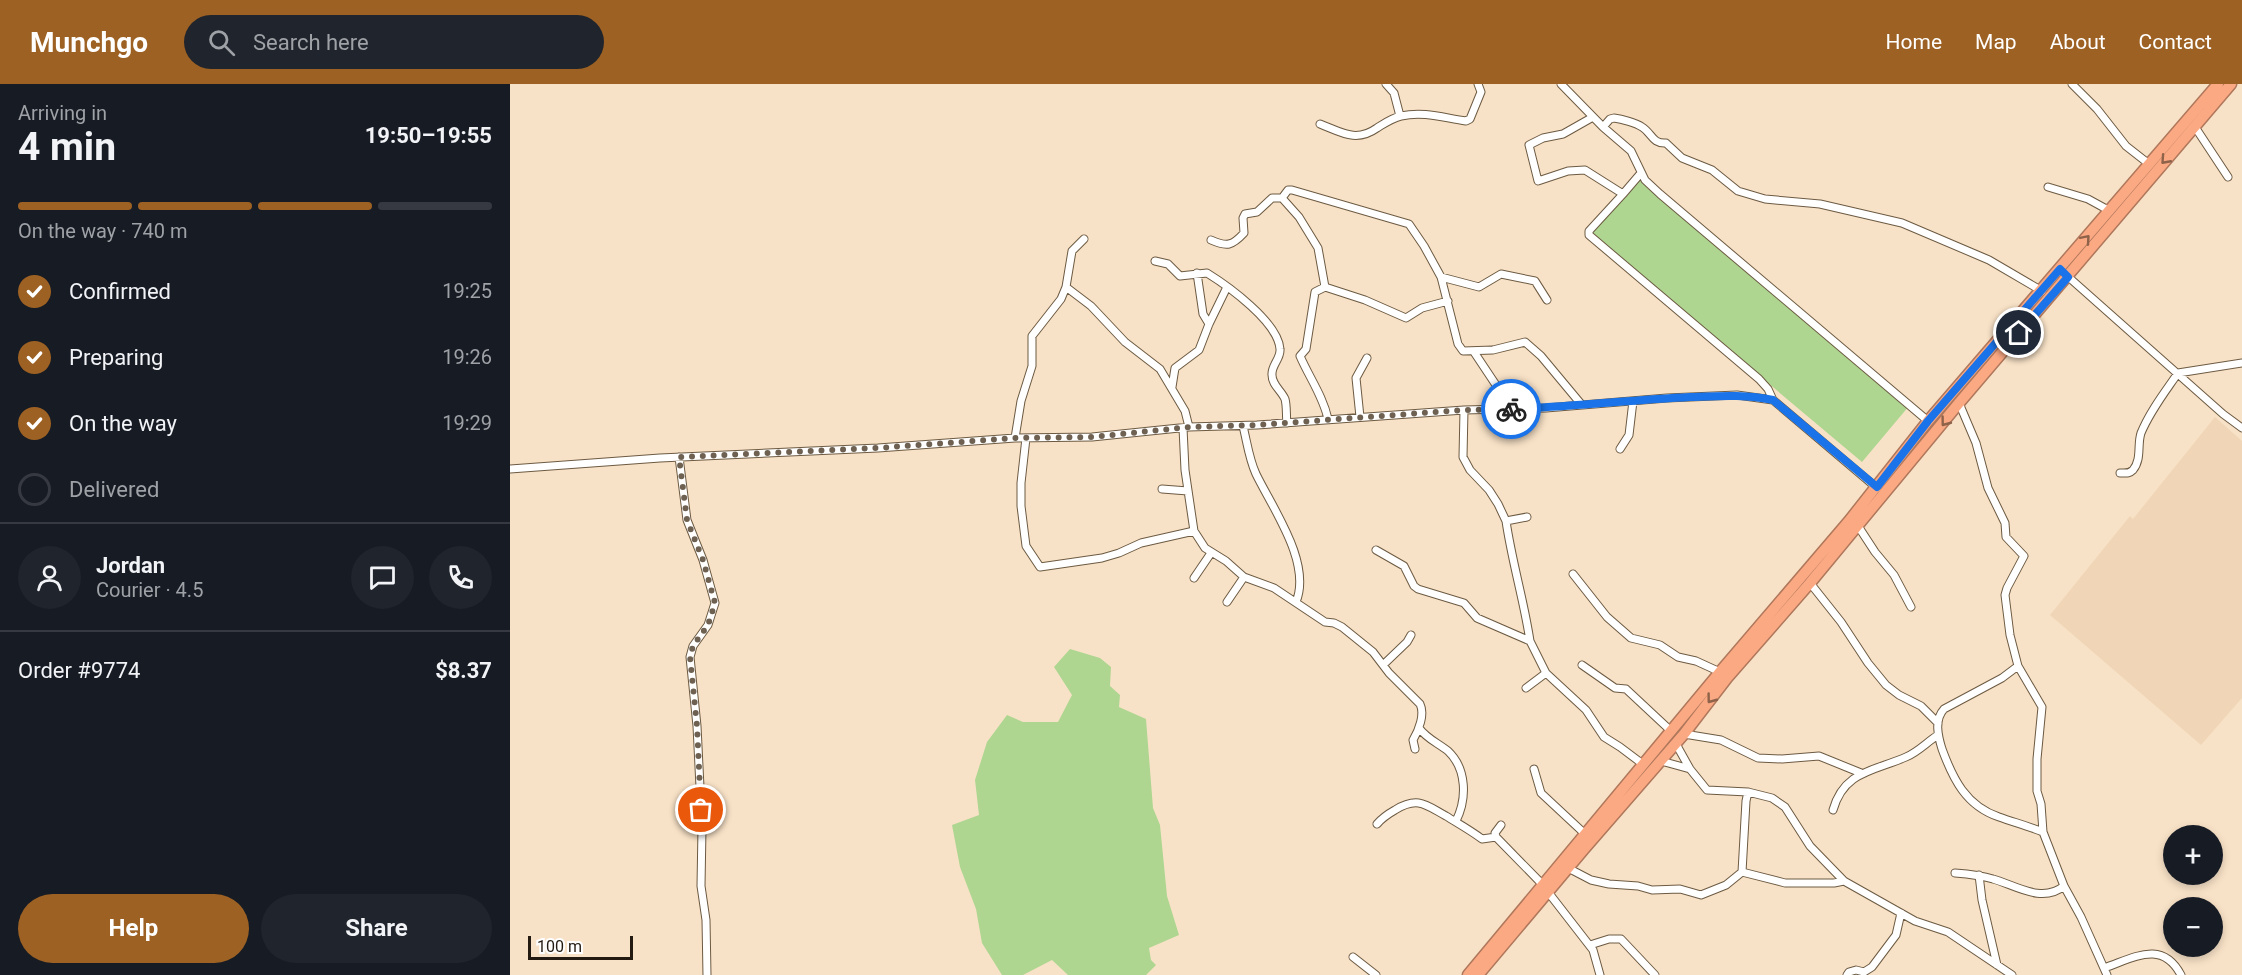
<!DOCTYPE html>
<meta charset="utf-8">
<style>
:root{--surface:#171b24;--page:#20242c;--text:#f1f3f6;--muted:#9ea1a6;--line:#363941;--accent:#9d6123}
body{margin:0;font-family:Roboto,sans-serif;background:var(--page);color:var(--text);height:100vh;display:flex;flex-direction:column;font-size:22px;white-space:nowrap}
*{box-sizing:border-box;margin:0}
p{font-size:20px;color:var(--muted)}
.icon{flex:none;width:33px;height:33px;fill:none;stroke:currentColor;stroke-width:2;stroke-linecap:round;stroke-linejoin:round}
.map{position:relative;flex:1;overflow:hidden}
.details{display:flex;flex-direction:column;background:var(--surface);width:510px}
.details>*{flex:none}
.buttons{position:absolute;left:1653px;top:741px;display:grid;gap:12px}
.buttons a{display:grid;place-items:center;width:60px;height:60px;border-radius:50%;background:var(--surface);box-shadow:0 3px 9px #0003;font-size:30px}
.scale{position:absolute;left:18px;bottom:15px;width:105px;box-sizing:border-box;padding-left:6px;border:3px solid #231b11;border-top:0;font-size:16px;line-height:21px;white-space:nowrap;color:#231b11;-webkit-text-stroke:4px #fff;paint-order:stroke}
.pin{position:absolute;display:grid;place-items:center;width:51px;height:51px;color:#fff;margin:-26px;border:3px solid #fff;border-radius:50%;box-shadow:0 2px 6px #0007}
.courier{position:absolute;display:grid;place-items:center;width:60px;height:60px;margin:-30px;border:4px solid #1a73e8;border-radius:50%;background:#fff;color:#222;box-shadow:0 2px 8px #0007}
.overview em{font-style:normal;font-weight:700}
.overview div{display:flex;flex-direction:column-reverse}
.overview{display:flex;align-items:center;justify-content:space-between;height:102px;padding:0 18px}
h1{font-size:39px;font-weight:700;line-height:45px}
.bar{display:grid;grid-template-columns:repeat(4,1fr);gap:9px 6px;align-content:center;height:72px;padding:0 18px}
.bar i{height:8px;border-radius:4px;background:var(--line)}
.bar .on{background:var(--accent)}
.bar p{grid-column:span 4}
.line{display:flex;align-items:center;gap:15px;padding:0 18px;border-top:2px solid var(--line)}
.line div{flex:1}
.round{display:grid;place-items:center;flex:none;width:63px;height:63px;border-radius:32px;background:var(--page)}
ol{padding:0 18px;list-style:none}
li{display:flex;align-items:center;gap:18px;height:66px}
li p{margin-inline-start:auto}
li .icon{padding:6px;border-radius:50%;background:var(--accent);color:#fff;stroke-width:4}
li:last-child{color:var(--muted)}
li i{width:33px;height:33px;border:3px solid var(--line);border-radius:50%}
.primary-button{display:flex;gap:12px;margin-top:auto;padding:12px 18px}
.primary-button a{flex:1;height:69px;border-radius:36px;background:var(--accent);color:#fff;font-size:24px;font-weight:700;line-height:69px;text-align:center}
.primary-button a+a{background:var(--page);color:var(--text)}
header{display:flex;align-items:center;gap:36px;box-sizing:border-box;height:84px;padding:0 30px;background:var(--accent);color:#fff}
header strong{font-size:28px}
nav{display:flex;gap:33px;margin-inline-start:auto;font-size:21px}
.search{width:420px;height:54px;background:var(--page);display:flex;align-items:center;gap:15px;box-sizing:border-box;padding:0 21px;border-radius:33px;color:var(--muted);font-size:22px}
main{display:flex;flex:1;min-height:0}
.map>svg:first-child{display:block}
.built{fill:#f0d6b6}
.green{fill:#aed690}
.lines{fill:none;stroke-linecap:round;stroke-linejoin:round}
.minor-casing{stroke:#6c5a42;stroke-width:9}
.highway-casing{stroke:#af775b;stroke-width:13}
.minor{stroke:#fff;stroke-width:7}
.highway{stroke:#fba983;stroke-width:10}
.oneway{stroke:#8f624a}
.done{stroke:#6e6151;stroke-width:6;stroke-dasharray:0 10.8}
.route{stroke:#1a73e8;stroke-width:8}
</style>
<header>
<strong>Munchgo</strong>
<div class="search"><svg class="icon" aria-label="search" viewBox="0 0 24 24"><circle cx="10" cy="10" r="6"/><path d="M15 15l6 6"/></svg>Search here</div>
<nav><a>Home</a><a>Map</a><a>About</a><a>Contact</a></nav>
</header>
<main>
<section class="details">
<div class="overview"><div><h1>4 min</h1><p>Arriving in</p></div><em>19:50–19:55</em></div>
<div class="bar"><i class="on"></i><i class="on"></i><i class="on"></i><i></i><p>On the way · 740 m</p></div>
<ol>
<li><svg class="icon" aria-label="check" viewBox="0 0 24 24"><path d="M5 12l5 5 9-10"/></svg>Confirmed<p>19:25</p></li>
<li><svg class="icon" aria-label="check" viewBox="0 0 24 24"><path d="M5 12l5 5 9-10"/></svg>Preparing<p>19:26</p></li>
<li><svg class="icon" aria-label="check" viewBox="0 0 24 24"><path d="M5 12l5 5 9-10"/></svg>On the way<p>19:29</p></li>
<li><i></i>Delivered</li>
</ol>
<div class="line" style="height:108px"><a class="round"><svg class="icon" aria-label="person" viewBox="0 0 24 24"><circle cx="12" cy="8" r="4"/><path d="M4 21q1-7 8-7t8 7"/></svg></a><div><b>Jordan</b><p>Courier · 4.5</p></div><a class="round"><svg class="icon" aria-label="chat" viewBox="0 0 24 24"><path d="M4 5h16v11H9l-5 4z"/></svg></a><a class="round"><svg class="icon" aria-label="phone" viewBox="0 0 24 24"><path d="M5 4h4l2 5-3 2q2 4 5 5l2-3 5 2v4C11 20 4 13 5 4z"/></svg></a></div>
<div class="line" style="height:78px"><div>Order #9774</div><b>$8.37</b></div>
<div class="primary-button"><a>Help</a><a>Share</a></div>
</section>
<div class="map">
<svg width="1732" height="891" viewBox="0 0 1732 891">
<rect width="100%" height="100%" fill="#f8e2c7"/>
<path class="built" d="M1705,333L1732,357V614L1691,661L1540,531L1620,432L1623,435Z"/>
<path class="green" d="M1125,91L1399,322L1352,378L1076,146Z
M560,565L590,574L601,583L600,602L610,611L609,623L636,635L643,724L650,741L657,812L669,851L639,864L641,876L646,881L636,891H558L542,876L513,891H492L472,859L466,825L450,783L442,741L469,731L465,696L477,658L497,631L513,638H548L562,611L544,583Z"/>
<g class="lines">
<g class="minor-casing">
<path id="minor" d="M876,0L884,9L890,32
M1051,0L1093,43L1121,67L1135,96L1150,110L1418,337
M1562,0L1587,25L1616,62L1639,80
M1083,33L1053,50L1033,54L1019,61L1028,97L1058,87L1075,86L1113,110L1079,147V151L1249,295L1258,305L1263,316
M810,40C831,48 846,59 867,44C875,39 882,34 891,32C914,27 934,34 956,37L960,35L971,8L968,0
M1093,43L1100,35L1104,34C1112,35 1126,39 1132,43C1142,49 1142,60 1156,59L1172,74L1202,86L1228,107L1255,115L1310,120L1392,139L1479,176L1532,207
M1685,43L1718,93
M1538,103L1578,115L1600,127
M1113,110L1131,89
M772,114L778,106H782L899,140L914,162L931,193L948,260L953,267L983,266L1015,258L1031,272L1071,320
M701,156C717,163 722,162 734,149L733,134L735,130L747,128L762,114H772L789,133L808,164L815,203
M645,177L658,180L670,192L697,189C718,202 768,238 770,265C771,275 761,281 762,291C762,301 771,306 775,315C777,322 776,332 777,339
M687,189L693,230L699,240
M1555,190L1713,330L1732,344
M931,193L969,203L991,190L1025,197L1037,216
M556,203L581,222L615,258L650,285L675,327L679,343
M964,268L1002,325
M662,303L665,284L689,266L699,240L717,203
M1449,319L1466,359L1478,404L1495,439L1496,453L1514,472L1497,504L1495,511L1500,551L1508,582L1532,623L1527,675V707L1531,720L1533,748L1554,802L1571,833L1597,891
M954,326L953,373L960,386L979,406L988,420L996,437L1017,433
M850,333L846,294L857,274
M818,335C813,312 799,293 790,272L796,265L805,208L815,203L855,216L896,234L912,224L938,217
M733,342C737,358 739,375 746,390C763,425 802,479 786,518
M673,344L675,386L684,447L695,464L716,477L734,493L764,504L815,538L824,539L832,543L863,568L879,589L910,620C915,630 909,646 903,656L905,665
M505,354L511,317L522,282V252L551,215L556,203L562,167L574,155
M516,354L511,399V422L516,462L530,483L592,474L609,469L631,459L684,447
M1110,365L1119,351L1123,317
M169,373L177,436L193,476L205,519L198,541L183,562L180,573L187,642L192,744L191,802L196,836L197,891
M0,385L150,374L368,364L505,354L582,353L679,343L747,341L954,326L1036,324L1157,314L1227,311L1263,316L1367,404
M1610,389C1616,389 1619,390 1623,386C1632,375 1627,361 1631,349C1640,327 1655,308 1668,289L1732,279
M652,405L678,407
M996,437C1002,478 1014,517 1020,557
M1348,442L1365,468L1384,491L1401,523
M866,466L894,482L904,502L908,505L954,519L967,534L1020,557L1036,589L1016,604
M1063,490L1097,533L1121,554L1150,561L1168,573L1186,577L1210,588
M684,494L701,469
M1300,499L1331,538L1358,579L1376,601L1389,611L1411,622L1428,639
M717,518L734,493
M873,581L897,558L901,551
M1072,581L1105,604L1116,605L1161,647
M1508,582L1492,594L1434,625C1424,636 1428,652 1432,665C1443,695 1456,722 1489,733C1503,738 1518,742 1533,748
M1036,589L1076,626L1094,653L1110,663L1134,681
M909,644C917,655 928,659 938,667C957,685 957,715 946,737
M1174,650L1211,656L1248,674L1272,675L1309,672L1351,689
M1166,660L1180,685L1197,706L1238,708L1262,714L1275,723L1300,762L1334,797L1405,837L1438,848L1502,891
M1151,677L1180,685
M1024,685L1031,709L1075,750
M1323,726C1334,687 1364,687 1396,673C1408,668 1417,658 1428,651
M867,740C872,734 878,730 885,726C908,712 916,721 936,732C949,740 960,746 972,755L986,753
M991,741L985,749L986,753L1032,800
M1058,784L1081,796L1099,800L1128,802L1142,806L1170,805L1191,811L1216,801L1232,788L1275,799H1324L1334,797
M1232,788L1236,717L1238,708
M1445,789C1458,790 1470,791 1483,795C1505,801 1532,820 1554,802
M1469,791L1472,816L1487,881
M1038,808L1083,866L1090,891
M1080,861L1099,855H1111L1145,891
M843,873L866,891
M1594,884C1624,874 1652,855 1671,891
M1337,891L1339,888L1346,886L1354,888L1362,883L1386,851L1391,829"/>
</g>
<g class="highway-casing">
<path id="highway" d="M958,891L1210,588L1339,437L1418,337L1708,0
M968,891L1074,765L1174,650L1217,594L1300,499L1449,319L1721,0"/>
</g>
<use href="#minor" class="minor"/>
<use href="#highway" class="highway"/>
</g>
<defs><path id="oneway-chevron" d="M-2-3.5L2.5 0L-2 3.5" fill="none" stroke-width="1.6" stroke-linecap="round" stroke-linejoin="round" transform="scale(1.5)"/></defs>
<g class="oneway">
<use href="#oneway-chevron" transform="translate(1655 76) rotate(132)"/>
<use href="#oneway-chevron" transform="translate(1576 155) rotate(-49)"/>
<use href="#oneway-chevron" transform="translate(1435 338) rotate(127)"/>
<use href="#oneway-chevron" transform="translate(1201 615) rotate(127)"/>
</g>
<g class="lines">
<path class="done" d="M191,726L187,642L180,573L183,562L198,541L205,519L193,476L177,436L169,373L368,364L505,354L582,353L680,343L747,341L954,326L1001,325"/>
<path class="route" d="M1001,325C1061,323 1120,316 1180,313C1208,312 1236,310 1263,316L1367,403L1418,337L1550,185L1558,193L1509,249"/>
</g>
</svg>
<div class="buttons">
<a>+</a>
<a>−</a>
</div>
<div class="scale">100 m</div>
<div class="pin" style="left:191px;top:726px;background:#ea580c"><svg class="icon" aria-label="bag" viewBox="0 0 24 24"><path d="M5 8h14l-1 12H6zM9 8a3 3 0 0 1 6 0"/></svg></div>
<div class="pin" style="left:1509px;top:249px;background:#1f2937"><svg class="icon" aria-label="home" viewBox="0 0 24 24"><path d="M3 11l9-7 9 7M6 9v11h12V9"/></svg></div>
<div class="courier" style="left:1001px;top:325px"><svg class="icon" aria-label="bike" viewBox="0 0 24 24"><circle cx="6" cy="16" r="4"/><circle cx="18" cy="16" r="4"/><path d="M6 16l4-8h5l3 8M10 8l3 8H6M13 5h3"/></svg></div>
</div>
</main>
